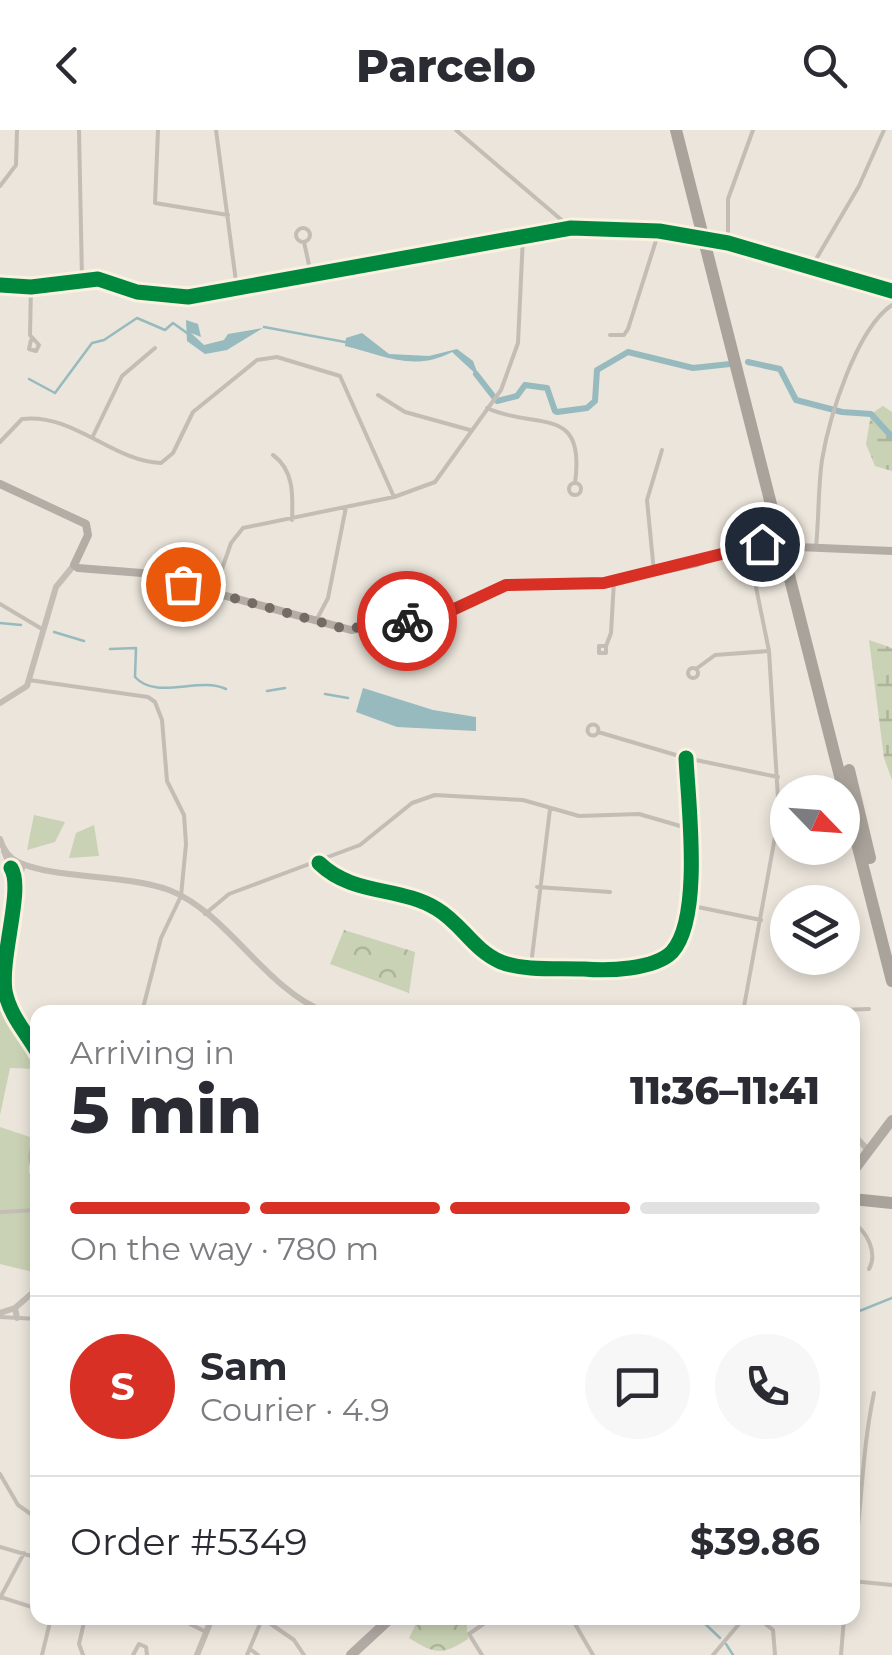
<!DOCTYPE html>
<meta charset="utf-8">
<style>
:root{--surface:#fff;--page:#f7f7f7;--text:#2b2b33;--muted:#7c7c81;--line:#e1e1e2;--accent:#d93025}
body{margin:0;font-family:Montserrat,sans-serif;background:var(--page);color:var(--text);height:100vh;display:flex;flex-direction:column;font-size:38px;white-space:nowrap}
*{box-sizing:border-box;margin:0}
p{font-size:32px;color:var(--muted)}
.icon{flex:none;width:55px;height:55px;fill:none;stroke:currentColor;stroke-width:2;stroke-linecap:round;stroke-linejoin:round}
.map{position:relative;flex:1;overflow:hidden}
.details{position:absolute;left:30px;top:875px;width:830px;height:620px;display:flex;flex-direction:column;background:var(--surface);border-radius:20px;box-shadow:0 5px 15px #0003}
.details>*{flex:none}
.needle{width:65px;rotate:115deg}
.fabs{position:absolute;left:770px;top:645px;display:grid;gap:20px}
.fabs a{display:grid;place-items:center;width:90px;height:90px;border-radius:50%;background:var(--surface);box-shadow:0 5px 15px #0003;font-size:50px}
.pin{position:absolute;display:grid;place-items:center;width:85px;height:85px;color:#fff;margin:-42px;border:5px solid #fff;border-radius:50%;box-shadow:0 2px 10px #0007}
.courier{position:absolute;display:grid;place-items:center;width:100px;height:100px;margin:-50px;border:8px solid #d93025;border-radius:50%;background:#fff;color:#222;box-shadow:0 2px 12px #0007}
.overview em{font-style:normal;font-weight:800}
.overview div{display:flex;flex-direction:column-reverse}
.overview{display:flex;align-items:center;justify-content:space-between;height:170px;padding:0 40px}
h1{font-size:65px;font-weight:800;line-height:75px}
.bar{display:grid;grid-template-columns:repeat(4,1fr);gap:15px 10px;align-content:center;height:120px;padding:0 40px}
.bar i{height:12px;border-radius:8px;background:var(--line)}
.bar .selected{background:var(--accent)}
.bar p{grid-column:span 4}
.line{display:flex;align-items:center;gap:25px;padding:0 40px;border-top:2px solid var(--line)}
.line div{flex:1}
.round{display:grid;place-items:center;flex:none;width:105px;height:105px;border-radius:52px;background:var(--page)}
header{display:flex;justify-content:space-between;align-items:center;height:130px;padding:0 40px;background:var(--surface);font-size:45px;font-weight:800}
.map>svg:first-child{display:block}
.green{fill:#c9d2b4}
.wetland{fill:url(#wetland-marsh)}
.park{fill:url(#park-crowns)}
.water{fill:#96babe}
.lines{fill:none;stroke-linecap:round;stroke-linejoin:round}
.stream{stroke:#96babe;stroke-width:2.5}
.river{stroke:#96babe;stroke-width:6}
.minor{stroke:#c3bdb5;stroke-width:4}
.tertiary{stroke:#c3bdb5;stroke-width:6}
.secondary{stroke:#b4ada5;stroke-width:8}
.primary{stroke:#b2aba4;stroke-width:10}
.motorway{stroke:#a9a39b;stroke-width:12}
.cycleway-casing{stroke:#faf1e0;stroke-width:21}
.cycleway{stroke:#00873e;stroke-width:15}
.done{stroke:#746b64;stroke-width:10;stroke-dasharray:0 18}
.route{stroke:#d93025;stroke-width:12}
</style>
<header><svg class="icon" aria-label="back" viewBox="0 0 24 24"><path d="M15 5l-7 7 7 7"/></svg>Parcelo<svg class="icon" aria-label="search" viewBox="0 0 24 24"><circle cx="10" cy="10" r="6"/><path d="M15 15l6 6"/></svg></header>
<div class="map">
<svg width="892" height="1525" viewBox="0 0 892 1525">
<defs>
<pattern id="wetland-marsh" width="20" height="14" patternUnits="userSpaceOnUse" patternTransform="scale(2.5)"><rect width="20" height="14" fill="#c9d2b4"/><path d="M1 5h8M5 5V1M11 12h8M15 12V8" fill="none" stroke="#adb49b"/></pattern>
<pattern id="park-crowns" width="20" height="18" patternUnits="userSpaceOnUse" patternTransform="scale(2.5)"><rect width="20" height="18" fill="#c9d2b4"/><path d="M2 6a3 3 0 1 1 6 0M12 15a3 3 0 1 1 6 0" fill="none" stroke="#adb49b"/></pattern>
</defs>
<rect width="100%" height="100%" fill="#ebe5db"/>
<path class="green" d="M34,685L65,692L55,712L27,720Z
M94,695L99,726L69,728L76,703Z
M0,851L7,884L34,922L38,939L10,938L0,985Z
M0,997L30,1007L29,1042L37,1064V1143L0,1134Z"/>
<path class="wetland" d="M883,276L892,282V341L875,336L866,314L871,284Z
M869,510L892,518V650L884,628Z"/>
<path class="park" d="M344,800L415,822L409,863L330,834Z
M412,1488H466L468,1509C442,1525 436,1525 409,1508L415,1496Z"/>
<path class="water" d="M186,190L198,194L201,207L191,203L204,215L224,210L228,204L263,198L227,220L205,224L187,211Z
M362,203L389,224L429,226L457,219L473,231L479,247L452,222C412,243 381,224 345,216L346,208Z
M363,558L433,580L476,587V601L397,597L356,582Z"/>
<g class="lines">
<path class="stream" d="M264,197L345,212
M29,249L55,263L92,213L104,210L137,188L165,200L173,193L187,203
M0,493L21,495
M54,502L84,511
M110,519L136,518L135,547C157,571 199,546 226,559
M267,561L285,558
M325,564L348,568
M852,1184L892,1168
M699,1488L720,1508
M726,1514L733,1525"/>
<path class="river" d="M748,232L780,239L796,270L842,282L871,284L892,307
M476,244L497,271L517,266L525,255L547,258L555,281
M557,282L587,278L595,271L597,240L628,222L693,238L730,234"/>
<path class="minor" d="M79,0L82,150
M158,0L155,73L228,85
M216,0L237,159
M456,0L571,98
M0,56L16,35L17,0
M296 105a7 7 0 1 1 14 0a7 7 0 1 1-14 0Z
M728,111V69L753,0
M304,112L311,144
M812,136L859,56L884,0
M31,157L30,205L39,215L36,221L29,219L31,210
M610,205H624L628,199L659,101
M378,265L405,282L470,300
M487,278C536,301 586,273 575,353
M93,306L122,246L155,218
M0,312L22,289C74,283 112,331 161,333L173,323L193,282L257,230L277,227L340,246L394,367
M273,325C294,340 293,365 292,390
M569 359a6 6 0 1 1 12 0a6 6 0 1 1-12 0Z
M816,417C819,388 818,358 822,330C829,288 856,199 892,175
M654,442L647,370L662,320
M214,462L231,413L243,398L394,367L435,352L501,260L518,213L523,106
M0,474L42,499
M318,487L328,468L346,377
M606,516L611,503L614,451
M606,516V523H599V516Z
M688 543a5 5 0 1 1 10 0a5 5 0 1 1-10 0Z
M696,539L715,525L769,521
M29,550L148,567L155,572L162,590L167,651L184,685L186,714L181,766L161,808L142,882
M587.5 600a5.5 5.5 0 1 1 11 0a5.5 5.5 0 1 1-11 0Z
M598,602L686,628L778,647
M319,733C353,766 400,756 437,779C462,794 473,820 501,832C524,841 559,838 584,839C607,841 654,840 672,822C703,788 688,672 686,628
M537,757L610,762
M688,775L761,790
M205,784L229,764L360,715L412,673L435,665L523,670L579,686L639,684L687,698
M531,835L550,679
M0,836L3,837
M743,882L779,685L769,521L748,418
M786,882L869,879
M0,1082L38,1080
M852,1092C867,1101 878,1123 869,1139
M0,1187L38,1189
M0,1344L18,1375L38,1389
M0,1417L38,1428
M852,1445C862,1384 861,1324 874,1263
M852,1451L892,1455
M0,1467L38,1479
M0,1468L24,1423
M74,1488H78
M178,1488L206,1502
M262,1488L294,1510L304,1525
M337,1488H339
M565,1488L575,1494L593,1525
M758,1488L773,1500L775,1525
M250,1519L258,1525
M42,1525L51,1488
M83,1525L79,1514L85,1488
M133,1525L139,1514L146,1517L147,1525
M247,1525L262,1489
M482,1525L469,1504L492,1488
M713,1525L744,1488
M841,1525L844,1488"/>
<path class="tertiary" d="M0,155L31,157L98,149L137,162L188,167L571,98L659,101L728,113L892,161
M0,573L27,556L56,457L74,435
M0,709C3,719 8,727 18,732C53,749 125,744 169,760C228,783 264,858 325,882
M4,721L17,754
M23,734C10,781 0,835 12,883C18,897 30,909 38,923
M38,990L31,1027L38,1059
M852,1003L868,1020
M15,1178L17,1188
M0,1183L15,1178L38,1158
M197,1525L212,1488"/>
<path class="secondary" d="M0,354L86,394L88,405L74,435L78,438L142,443L351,500L440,484L507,455L607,452L697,433L747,415L892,421"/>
<path class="primary" d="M852,1043L892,990
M351,1525L391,1488"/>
<path class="motorway" d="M676,0L892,851
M849,640L870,728
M852,1069L892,1073"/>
<g class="cycleway-casing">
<path id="cycleway" d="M0,155L31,157L98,149L137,162L188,167L571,98L659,101L728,113L892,161
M319,733C353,766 400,756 437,779C462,794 473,820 501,832C524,841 559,838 584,839C607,841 654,840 672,822C703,788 688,672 686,628
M11,738C24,758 0,826 5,861C10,886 26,902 38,923"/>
</g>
<use href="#cycleway" class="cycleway"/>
</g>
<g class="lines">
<path class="done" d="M183,454L345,499L407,491"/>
<path class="route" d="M407,491L448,482L506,455L604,453L762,414"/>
</g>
</svg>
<div class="fabs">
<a><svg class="needle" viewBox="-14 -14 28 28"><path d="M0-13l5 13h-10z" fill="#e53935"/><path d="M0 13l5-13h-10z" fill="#7c7c81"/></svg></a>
<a><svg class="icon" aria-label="layers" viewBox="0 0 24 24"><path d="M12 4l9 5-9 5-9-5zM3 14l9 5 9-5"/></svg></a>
</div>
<div class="pin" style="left:183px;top:454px;background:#ea580c"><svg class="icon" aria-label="bag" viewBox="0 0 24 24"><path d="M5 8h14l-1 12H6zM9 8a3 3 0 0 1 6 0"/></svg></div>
<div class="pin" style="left:762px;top:414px;background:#1f2937"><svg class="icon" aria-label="home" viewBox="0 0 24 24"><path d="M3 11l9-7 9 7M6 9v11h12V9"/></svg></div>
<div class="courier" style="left:407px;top:491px"><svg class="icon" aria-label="bike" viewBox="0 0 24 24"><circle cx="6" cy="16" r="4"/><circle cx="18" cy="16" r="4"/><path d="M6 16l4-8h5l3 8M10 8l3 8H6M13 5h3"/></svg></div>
<section class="details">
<div class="overview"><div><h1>5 min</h1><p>Arriving in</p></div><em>11:36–11:41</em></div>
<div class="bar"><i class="selected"></i><i class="selected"></i><i class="selected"></i><i></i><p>On the way · 780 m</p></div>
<div class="line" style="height:180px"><b class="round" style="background:var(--accent);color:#fff">S</b><div><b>Sam</b><p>Courier · 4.9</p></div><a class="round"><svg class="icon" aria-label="chat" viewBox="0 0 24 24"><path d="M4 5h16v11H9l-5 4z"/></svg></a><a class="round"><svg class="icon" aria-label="phone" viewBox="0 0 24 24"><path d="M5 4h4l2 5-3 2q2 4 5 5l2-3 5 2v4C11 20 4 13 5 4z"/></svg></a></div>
<div class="line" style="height:130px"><div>Order #5349</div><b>$39.86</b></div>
</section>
</div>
